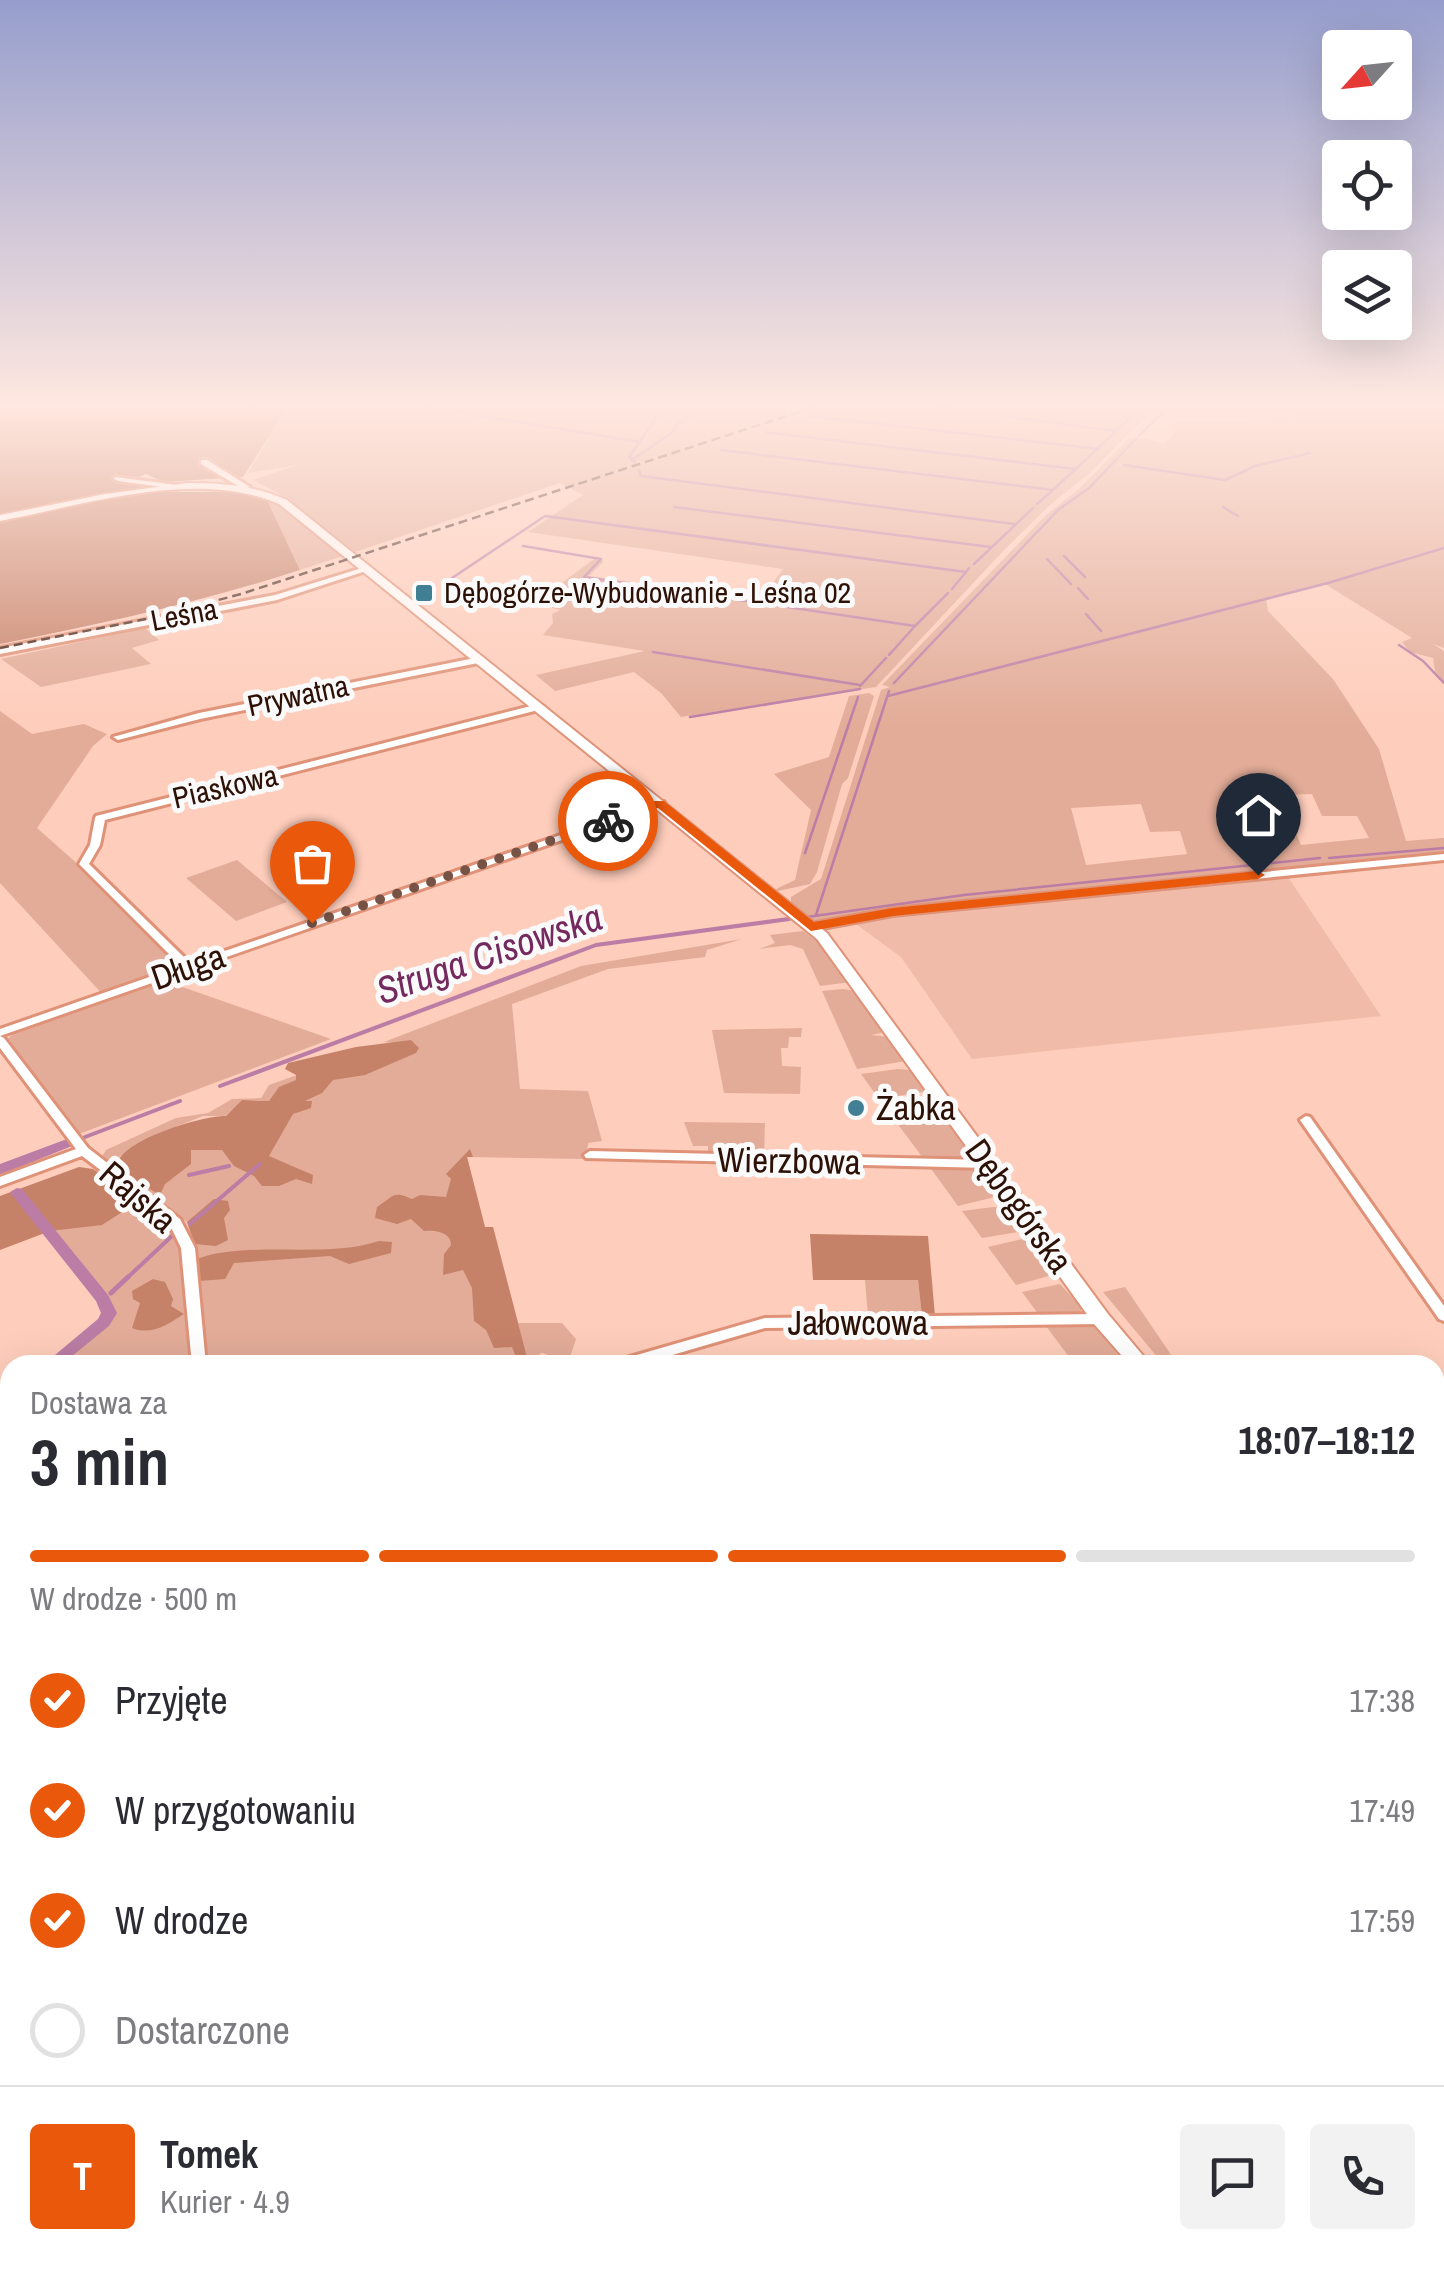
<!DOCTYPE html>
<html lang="pl">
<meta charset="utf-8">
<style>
:root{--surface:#fff;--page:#f2f2f3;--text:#2b2b33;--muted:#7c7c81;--line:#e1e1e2;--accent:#ea580c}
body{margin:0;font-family:"Archivo Narrow",sans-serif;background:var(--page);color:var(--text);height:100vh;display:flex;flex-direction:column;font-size:38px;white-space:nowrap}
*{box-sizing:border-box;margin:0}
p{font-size:32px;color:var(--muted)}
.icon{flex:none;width:55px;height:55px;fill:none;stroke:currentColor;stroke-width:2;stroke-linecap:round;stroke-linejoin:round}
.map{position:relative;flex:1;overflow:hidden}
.drawer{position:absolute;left:0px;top:1355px;width:1445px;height:932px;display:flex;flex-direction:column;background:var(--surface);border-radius:30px 30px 0 0;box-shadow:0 10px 40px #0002}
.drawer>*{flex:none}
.needle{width:65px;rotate:243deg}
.tools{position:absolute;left:1322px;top:30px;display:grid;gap:20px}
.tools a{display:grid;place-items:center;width:90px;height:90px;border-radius:10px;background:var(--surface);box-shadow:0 10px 40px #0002;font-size:50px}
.pin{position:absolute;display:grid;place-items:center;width:85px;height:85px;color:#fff;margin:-102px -42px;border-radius:50% 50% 50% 0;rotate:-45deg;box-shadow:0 0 10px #0007}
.pin .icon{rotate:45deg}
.courier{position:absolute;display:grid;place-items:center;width:100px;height:100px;margin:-50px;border:8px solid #ea580c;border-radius:50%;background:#fff;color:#222;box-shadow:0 2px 12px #0007}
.headline em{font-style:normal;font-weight:700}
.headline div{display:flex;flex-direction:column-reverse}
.headline{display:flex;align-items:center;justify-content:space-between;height:170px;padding:0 30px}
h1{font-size:65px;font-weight:700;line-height:75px}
.bar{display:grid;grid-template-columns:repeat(4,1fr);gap:15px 10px;align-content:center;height:120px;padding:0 30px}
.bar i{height:12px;border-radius:8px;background:var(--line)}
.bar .on{background:var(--accent)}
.bar p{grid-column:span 4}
.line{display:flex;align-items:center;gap:25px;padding:0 30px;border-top:2px solid var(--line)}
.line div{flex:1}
.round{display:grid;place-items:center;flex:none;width:105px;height:105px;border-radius:10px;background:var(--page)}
ol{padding:0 30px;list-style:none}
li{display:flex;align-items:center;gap:30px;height:110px}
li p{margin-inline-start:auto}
li .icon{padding:10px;border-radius:50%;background:var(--accent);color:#fff;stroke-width:4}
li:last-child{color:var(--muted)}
li i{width:55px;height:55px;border:5px solid var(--line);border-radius:50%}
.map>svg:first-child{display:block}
.built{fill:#f0bca9}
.green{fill:#e2ac98;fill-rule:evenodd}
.forest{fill:#c68269}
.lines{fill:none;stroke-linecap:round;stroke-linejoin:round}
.stream-far2{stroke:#bb7da5;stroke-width:2.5}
.stream-far1{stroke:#bb7da5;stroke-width:4}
.stream{stroke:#bb7da5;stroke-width:5}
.canal{fill:#bb7da5;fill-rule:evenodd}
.street-casing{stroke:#df9277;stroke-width:6}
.secondary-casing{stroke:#df9277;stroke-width:4}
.street{fill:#fff;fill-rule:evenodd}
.secondary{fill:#fff;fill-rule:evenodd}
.rail{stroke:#45261b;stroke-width:2.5;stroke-dasharray:9 5;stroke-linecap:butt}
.wall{fill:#a57a5e}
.shaded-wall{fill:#815938}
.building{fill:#4c2700;stroke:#815938;stroke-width:2.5}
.route{fill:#ea580c}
.done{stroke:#765345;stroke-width:10;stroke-dasharray:0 18}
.poi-dot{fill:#418094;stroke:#fafafa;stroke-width:4}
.labels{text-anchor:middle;stroke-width:10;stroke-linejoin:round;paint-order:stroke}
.far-poi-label{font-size:30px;fill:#2d1106;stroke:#fafafa;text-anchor:start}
.far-street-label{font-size:30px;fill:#2d1106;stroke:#fafafa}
.street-label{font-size:35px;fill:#2d1106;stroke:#fafafa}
.poi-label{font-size:35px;fill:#2d1106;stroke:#fafafa;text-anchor:start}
.water-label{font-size:38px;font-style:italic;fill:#752a5f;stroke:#fafafa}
</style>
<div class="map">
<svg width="1444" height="2286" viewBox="0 0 1444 2286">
<rect width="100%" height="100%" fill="#fecdbb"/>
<path class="built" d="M1288,877L1381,1016L972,1059L901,957L853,922Z
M1444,1460V1733L1435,1717V1461Z"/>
<path class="green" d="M297,405H1157L1090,473L1051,504L1005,549L876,687L681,717L661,693L634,672L555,691L536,675L645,651L543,635L553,623L552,614L560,610L509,597L540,599L594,559L604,561L589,576L750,599L770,587L783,569L528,532L583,495L560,483L355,552L278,493L253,480L297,465L248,473L285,411Z
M1289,405H1444V648L1433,644L1444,651V684L1435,671L1433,658L1410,652L1402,642L1412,638L1325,584L1266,599L1268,611L1333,679L1379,749L1406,841L1444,838V855L952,903L842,916L815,924L791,905V897L821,879L881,690L890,687L882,685L1046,515L1080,488L1129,438H1146L1164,444L1175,432L1173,423L1293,420ZM1312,794L1322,816H1357L1369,838L1301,845L1280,795ZM1141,804L1150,832L1180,831L1187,854L1086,865L1071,808Z
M267,500L275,501L343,556L300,570Z
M145,628L159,640L132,648L151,664L41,687L1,659Z
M869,693L874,696L848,778L842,784L817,872L810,884L778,891L776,889L795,880L811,810L774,774L829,757L849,696Z
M0,711L32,734L84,724L107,734L93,746L37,828L197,970L168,982L331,1039L79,1134L7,1039L20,1029L106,998L0,883Z
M237,860L287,902L236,921L186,878Z
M803,931L823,945L851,982L820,986L803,949L790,945L759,949L775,943L770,935Z
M742,939L707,950L705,957L608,969L512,1004L520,1089L588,1091L602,1141L588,1143L586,1159L467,1157L485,1227H493L518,1323H562L576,1339L569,1360L561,1361L543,1353L539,1354L541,1365H204L197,1259L187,1222L101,1158L106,1150L176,1118L208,1113L232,1099L261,1098L269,1085L297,1075L296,1080L269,1101L246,1100L225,1116H203L157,1134L117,1158L128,1176L146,1186L150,1166L213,1142L243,1167L308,1085L394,1043L384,1042L581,966Z
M843,989L856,991L885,1032L871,1035L891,1037L906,1061L857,1069L822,991Z
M802,1028L801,1037H789L788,1048H781L782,1066L801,1067L800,1094L724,1093L712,1030Z
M898,1069L910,1070L930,1094L927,1098L922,1092L879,1099L861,1074Z
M933,1104L941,1107L975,1161L926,1162L888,1111Z
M684,1122L765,1123L764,1158L708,1157V1146H693Z
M929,1166L981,1168L1003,1195L958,1206Z
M135,1196L165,1220L181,1243L191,1365H56L114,1313L109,1302L50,1231Z
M993,1207L1012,1208L1027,1226L1024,1231L982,1238L962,1211Z
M1031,1237L1056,1274L1016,1285L988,1247Z
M865,1280H918L922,1316L868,1317Z
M1060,1284L1082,1308L1080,1313L1039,1315L1022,1292Z
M1125,1287L1178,1365H1164L1103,1292Z
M1046,1326H1095L1133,1365H1075Z
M10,1402V1722L0,1723V1410Z
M458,2278H705L707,2286H458Z
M1145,2278H1270L1272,2286H1153Z"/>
<path class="forest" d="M0,405H297L285,411L243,477L163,482L146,474L136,478L167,492H248L267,500L300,570C201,602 102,624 0,644Z
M411,1040L419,1048L416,1053L365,1075L333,1080L322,1093L305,1101H312L311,1108L293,1114L269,1156L313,1175L312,1184L296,1179L279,1186H262L254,1176L234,1166L222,1150H191V1164L165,1184L160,1195L127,1176L117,1163C126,1139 200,1116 226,1116L242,1100L269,1101L279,1087L296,1080V1075L285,1069L288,1063L356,1047Z
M470,1149L473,1157H467L485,1227H493L529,1365H519L512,1347L494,1348L486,1330L474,1321L472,1288L463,1270L443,1275L444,1254L451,1245C451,1232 435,1230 424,1231L411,1219L397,1224L375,1218L377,1207C395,1195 393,1191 412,1199L420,1195L446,1197L451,1179L446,1174Z
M79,1167L93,1169L141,1200L102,1225L50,1231L0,1250V1196Z
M214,1199L228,1201L230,1210L224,1218L228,1240L216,1246L195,1244L187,1222Z
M810,1234L928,1236L935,1316H922L918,1280H813Z
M379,1241L392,1242L391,1253L349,1264L330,1256L234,1263L225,1279L199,1281L197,1259C248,1240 326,1259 379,1241Z
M153,1279L165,1282L173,1299L171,1306L184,1314C168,1324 152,1336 132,1328L140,1303L133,1299L132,1291Z"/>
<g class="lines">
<path class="stream-far2" d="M416,405L640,442
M925,405L1116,431
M810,416L1098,449
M764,432L1076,469
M1139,436L1170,405
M721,450L1053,490L1037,504
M632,460L674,431L677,424L715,405
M635,462L629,457L665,405
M1124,465L1225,480L1255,466L1310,453
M639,470L641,476L1014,524
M1053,490L1144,405
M674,507L991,547
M1223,507L1238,516
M523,546L601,559L584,577L915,626L889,655
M1064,556L1085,577
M1047,559L1071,584
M974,564L1033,508
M452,578L545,516L966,572L969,568
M1078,588L1088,599
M952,589L966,572
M1086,614L1101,631
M916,625L948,593
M1399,645L1423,661L1444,683
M653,652L860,685
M894,683L1058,510L1089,488L1136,439
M860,686L886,658
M888,696L1328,583L1444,548
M690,717L860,689
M805,853L858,697
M1329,858L1444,848
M816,915L889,691
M807,917L964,895L1320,858
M772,921L789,919"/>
<path class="stream-far1" d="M220,1086L596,945L789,919
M85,1137L180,1101
M189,1175L229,1166
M190,1224L260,1164
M126,1279L173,1235"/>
<path class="stream" d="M111,1293L128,1277
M0,1510H10"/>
<path class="canal" d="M67,1139L72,1140L74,1143L72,1146L10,1171L12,1174L10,1177H0V1164Z
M17,1188L22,1189L108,1295L117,1313L109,1326L61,1365H43L98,1319L101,1313L96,1301L12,1195L10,1192Z
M10,1392V1407L0,1413V1398Z"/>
<g class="street-casing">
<path id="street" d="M201,460H207L250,487L243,489L201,464Z
M115,477L177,485L181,487L177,489L118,481L114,479Z
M362,568L369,570L277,600L0,654V648L275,595Z
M480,657L483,658V662L200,719L118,740L113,737L199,713Z
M539,704L544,707L542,709L105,820L100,845L89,864L190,963L656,802H664L665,804L0,1036L4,1038L88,1148L180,1219L195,1248L206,1365H192L181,1248L168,1221L82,1156L0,1186V1177L76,1149L0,1048V1029L181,966L79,864L90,845L95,818L96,816Z
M1444,854V860L893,915L811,930L806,927L811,924L893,909Z
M1306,1116L1310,1117L1444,1306V1321L1439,1319L1300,1120Z
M590,1151L988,1160L994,1164L988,1168L586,1158L584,1155Z
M1101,1314L1106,1316L1108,1319L1106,1322L1101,1324L765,1328L638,1365H614L616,1361L765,1318Z
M1435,1443H1444V1453H1435Z
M1435,1948C1444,1953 1444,1969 1444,1982C1431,1977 1435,1961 1435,1948Z
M1435,2084H1444V2104H1435Z
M245,2278H266L267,2286H245Z
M704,2278H725L728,2286H706Z
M971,2278H992L995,2286H973Z
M1264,2278H1285L1288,2286H1266Z"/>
</g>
<g class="secondary-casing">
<path id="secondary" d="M187,483C223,483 253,485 287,500L827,933L1108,1314L1151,1365H1130L1094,1324L817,939L279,504C197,468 85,505 0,521V515L105,494Z
M1435,1837L1444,1841V1874L1435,1871Z"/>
</g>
<use href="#street" class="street"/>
<use href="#secondary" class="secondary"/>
<path class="rail" d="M0,648L146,619L241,594L820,405"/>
</g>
<path class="wall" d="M303,892L325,895L327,908L314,912L305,904Z"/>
<path class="shaded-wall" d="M325,895L327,908L314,912L312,899Z"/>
<path class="building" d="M316,887L325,895L312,899L303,892Z"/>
<linearGradient id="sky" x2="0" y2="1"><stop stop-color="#969ecd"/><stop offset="0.56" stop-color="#ffe8e0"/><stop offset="1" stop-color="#ffe8e0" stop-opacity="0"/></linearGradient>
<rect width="1444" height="725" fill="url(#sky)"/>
<path class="route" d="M655,801H664L814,922L893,908L1258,871L1265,875L1258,879L893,916L811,931L658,808L608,825L601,821Z"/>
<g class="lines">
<path class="done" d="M312,923L608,821"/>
</g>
<g class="poi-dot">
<rect x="414" y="583" width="20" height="20" rx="5"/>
<circle cx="856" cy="1108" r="10"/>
</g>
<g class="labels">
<g class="far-poi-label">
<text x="444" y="603">Dębogórze-Wybudowanie - Leśna 02</text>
</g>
<g class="far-street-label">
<text transform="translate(184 615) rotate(-11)" y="10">Leśna</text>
<text transform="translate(298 696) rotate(-12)" y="10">Prywatna</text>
<text transform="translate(225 787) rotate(-13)" y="10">Piaskowa</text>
</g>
<g class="street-label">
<text transform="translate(188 967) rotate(-19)" y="12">Długa</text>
<text transform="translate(789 1161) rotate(1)" y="12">Wierzbowa</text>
<text transform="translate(138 1197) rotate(41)" y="12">Rajska</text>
<text transform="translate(1019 1206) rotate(54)" y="12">Dębogórska</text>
<text x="858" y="1335">Jałowcowa</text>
</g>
<g class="poi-label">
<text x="876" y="1120">Żabka</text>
</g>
<g class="water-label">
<text transform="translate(489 954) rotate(-19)" y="13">Struga Cisowska</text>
</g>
</g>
</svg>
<div class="tools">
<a><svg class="needle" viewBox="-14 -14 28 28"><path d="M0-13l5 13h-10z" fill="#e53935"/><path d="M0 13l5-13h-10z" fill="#7c7c81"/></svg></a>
<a><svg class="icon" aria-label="locate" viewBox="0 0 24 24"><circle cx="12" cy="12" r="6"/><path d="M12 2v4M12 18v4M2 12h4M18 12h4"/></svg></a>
<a><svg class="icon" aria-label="layers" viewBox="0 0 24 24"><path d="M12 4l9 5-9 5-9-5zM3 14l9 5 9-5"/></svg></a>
</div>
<div class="pin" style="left:312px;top:923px;background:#ea580c"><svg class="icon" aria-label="bag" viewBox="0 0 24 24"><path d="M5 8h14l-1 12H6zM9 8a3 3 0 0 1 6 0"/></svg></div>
<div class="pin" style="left:1258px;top:875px;background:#1f2937"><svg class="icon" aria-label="home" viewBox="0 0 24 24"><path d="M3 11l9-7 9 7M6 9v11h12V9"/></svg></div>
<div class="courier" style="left:608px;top:821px"><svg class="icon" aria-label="bike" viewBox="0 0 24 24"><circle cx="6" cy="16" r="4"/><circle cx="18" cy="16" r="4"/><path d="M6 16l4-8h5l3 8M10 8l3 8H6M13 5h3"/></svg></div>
<section class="drawer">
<div class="headline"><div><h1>3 min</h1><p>Dostawa za</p></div><em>18:07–18:12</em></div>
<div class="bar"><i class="on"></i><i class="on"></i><i class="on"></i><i></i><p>W drodze · 500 m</p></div>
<ol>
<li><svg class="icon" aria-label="check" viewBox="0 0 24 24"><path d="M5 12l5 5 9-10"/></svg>Przyjęte<p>17:38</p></li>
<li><svg class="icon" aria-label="check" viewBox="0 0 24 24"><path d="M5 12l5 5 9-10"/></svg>W przygotowaniu<p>17:49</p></li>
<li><svg class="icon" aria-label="check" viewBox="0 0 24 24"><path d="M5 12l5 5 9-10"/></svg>W drodze<p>17:59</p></li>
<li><i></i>Dostarczone</li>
</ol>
<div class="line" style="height:180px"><b class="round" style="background:var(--accent);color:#fff">T</b><div><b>Tomek</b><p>Kurier · 4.9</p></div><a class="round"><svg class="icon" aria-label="chat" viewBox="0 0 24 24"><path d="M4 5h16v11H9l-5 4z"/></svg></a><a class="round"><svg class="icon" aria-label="phone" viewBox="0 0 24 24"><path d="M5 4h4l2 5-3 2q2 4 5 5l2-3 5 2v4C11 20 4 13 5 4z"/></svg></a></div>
</section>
</div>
